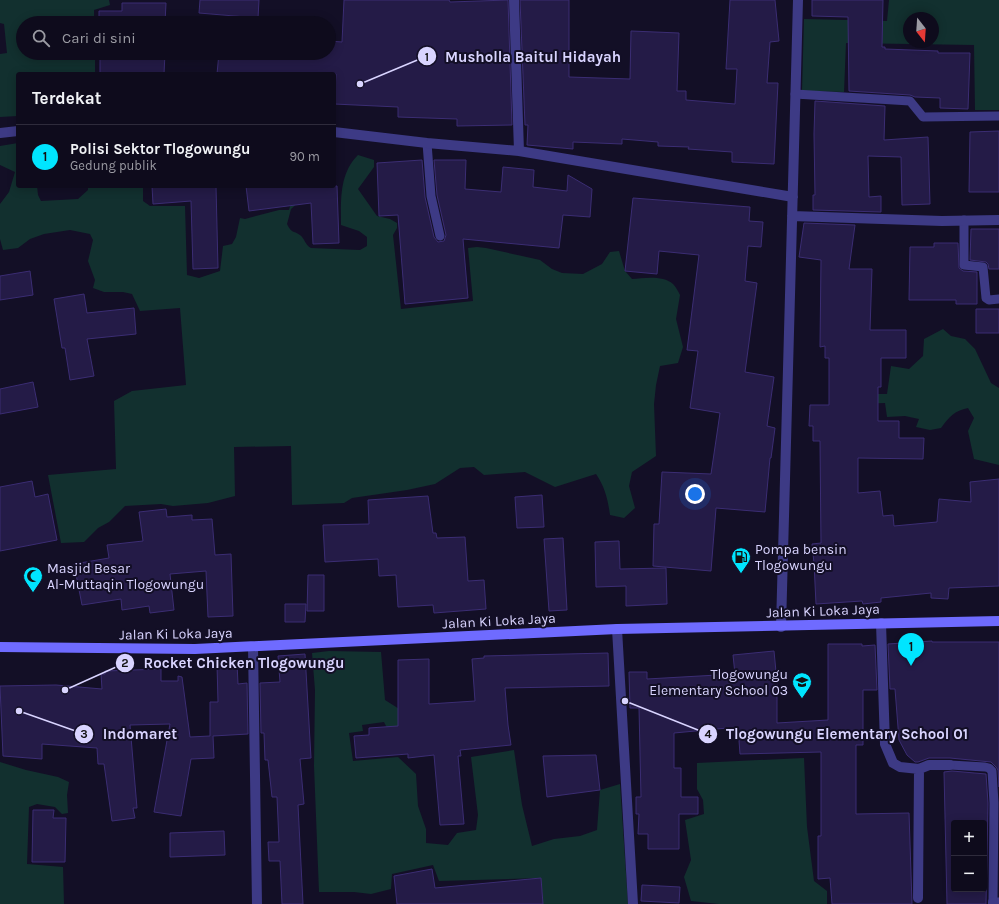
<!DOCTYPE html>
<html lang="id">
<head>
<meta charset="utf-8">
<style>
	body { margin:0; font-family:Karla,sans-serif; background:#171425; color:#f1f3f6 }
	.controls { position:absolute; right:12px; bottom:12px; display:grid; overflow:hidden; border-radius:4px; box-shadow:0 2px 10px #0003 }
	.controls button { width:36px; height:36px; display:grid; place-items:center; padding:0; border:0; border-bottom:1px solid #2e2b3b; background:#0e0b1c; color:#f1f3f6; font:20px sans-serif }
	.compass { position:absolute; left:903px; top:12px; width:36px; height:36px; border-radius:50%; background:#0e0b1c; box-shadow:0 2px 10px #0003; rotate:163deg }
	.you { position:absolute; left:695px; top:494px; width:14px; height:14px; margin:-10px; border:3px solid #fff; border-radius:50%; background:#1a73e8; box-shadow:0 0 0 6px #1a73e833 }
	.badge { display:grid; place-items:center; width:26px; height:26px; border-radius:50%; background:#00e5ff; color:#111; font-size:13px; font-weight:700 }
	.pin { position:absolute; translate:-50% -33px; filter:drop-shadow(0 1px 2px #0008) }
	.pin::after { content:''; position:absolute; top:21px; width:14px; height:12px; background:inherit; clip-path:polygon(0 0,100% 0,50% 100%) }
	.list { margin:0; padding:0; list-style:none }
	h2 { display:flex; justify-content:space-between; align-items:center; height:52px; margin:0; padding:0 16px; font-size:17px }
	h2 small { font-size:13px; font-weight:400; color:#9b9ba3 }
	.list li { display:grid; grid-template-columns:26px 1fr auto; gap:12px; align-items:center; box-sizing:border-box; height:64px; padding:0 16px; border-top:1px solid #2e2b3b }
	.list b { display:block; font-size:15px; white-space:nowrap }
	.list p { margin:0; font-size:13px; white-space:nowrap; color:#9b9ba3 }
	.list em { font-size:13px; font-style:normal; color:#9b9ba3 }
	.icon { flex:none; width:22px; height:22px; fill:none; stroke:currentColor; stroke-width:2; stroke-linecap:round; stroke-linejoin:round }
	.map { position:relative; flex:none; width:999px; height:904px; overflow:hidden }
	.search { position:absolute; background:#0e0b1c; box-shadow:0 2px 10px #0003; left:16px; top:16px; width:320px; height:44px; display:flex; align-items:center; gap:10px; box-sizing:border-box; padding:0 14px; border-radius:22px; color:#9b9ba3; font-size:15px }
	.panel { position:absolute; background:#0e0b1c; box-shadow:0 2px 10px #0003; left:16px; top:72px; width:320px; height:116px; border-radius:4px }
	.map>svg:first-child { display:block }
	.green { fill:#12302f; fill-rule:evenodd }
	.building { fill:#241b47; stroke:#3b2d73; fill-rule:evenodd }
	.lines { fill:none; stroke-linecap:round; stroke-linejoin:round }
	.service { stroke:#3d3a85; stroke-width:9 }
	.minor { stroke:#3d3a85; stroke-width:10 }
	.secondary { stroke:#6f6bff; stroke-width:10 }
	.labels { text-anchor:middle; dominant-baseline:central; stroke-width:4; stroke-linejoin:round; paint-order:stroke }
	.poi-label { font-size:14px; fill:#d9d4ff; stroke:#130f26; text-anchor:start }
	.street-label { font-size:14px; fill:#d9d4ff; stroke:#130f26 }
	.leader { fill:none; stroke:#d9d4ff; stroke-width:1.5 }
	.callout-dot { fill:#d9d4ff; stroke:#130f26; stroke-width:1.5 }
	.mark-label { font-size:12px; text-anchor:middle; font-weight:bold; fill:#111 }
	.callout-label { font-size:15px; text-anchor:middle; font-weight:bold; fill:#d9d4ff; stroke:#130f26; stroke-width:4; stroke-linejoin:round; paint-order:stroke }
</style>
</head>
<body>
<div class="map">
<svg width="999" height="904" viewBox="0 0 999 904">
	<rect width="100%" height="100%" fill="#130f26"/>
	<path class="green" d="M0 0H109L110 5 94 10V23H23V53H95V74H18V116L0 117V54L7 53 4 24 0 23Z
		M889 0H999V110H975L974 45 846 43 844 92 802 91 804 19 887 21ZM909 18H933V42H909Z
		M18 143V186H37L38 195 41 201 78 199 88 190V186H143V201L150 206H185L187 275 199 278 220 271 223 246 232 244 236 237 240 218 245 219 279 210H289L291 203 301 200 291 209 287 224C292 234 293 230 300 235 305 239 305 245 311 248L360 250 367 246V237L359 231 341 225C341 200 339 174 358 155L374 160V167L358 189 377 216 390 219 397 223V228L393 235 401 309 473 301 468 248 477 247 486 248 540 260 552 269 562 273 583 274 602 264 610 252 619 251 625 271 632 279C644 278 663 275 673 284 676 287 678 291 680 295L676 319 683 347 678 363 660 366 656 385 654 404 656 456 632 472 629 486 635 508 624 518 610 515C608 500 605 487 596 474L555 487 525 472 484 475 474 467 460 468 435 484 407 490 352 498 344 503 292 505 291 446 234 447 235 496 208 503 173 506 161 504 125 506 109 522 98 528 84 542 61 543 48 475 116 469 114 401 132 391 186 385 180 308 140 311 132 294 123 292H104L93 288 95 280 88 261 93 240 90 234 70 230 44 234 30 239 18 248 3 250 0 239V204L9 192 15 172 0 165V146Z
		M943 329 951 336 965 339 975 349 991 383 999 388V465L974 459 968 431 974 418 968 408C954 411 950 416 941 428L930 430 916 427 919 419 905 416 887 417 885 403 856 404 854 394H887L891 366 909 369 923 356 924 339Z
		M329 651 381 652 385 700 404 712 414 723 388 730 384 722 362 725 363 731 349 733 353 761 398 757 416 774 418 806 426 829V843L448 845 457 833 476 830 478 815 471 757 514 750 522 805 532 846 554 839 580 836 597 830 600 790 620 784 628 904H543L541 878 439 881 433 865 392 874 391 889 371 894 354 892H319L314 766 315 690 312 653Z
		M804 758 807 827 814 881 827 891V904H719L691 901 684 877 691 860 685 820 704 814 703 800 697 789V763Z
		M0 762 26 770 58 777 69 782 67 795 68 813 62 814 55 807 37 804 29 807 27 864 63 867 64 904H0Z"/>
	<path class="building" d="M200 0H259L258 18 199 13Z
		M344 0H449L450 2 508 0 512 125 457 126V119L398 117V107L334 104 336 74H217L219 53H329V41L342 42Z
		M520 0H569V77L630 79 631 31 679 33 677 91H686V100L735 104 737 69H726L730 0H775L779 41 770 42 767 83H778L774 164 732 162V152L688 149 689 147 658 146V142L622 139V144L573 142V149L527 145 528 125H525Z
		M812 0H883L882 47H885V49L938 51V53H970L968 109 940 108V98L915 97 910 95 849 91 848 17 812 16Z
		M122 3H166L165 23H99V11H122Z
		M100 53H165L164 74H100Z
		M815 101 885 106 884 140 928 137 930 204 902 205 901 157 868 156 869 197 881 196V212L813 210V195H815L814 134Z
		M999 131V192H969L970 132Z
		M422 160 425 197 434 237 438 242 444 241 446 235 437 195 434 160H466L465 189 501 192 503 167 534 170 533 187 567 191 568 175 592 189 590 217 563 215 559 248 463 239 468 298 405 304 398 215 379 216 377 163Z
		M152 186H216L218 268 193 269 191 201 153 204Z
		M246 186H337L339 243 313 244 311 203 249 211Z
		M633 198 750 207 749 221 763 222 761 247 748 246 745 281 757 283 745 372 774 377 767 426 775 428 771 458H770L765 512 716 508 711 571 653 566 654 524H659L662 472 711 474 720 413 690 408 698 351 687 350 699 255 659 251 657 274 625 271Z
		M804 223 855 225 849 269H872L870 330H906V358H881V387H878V421H899V438H924L923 459 858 458V493L880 491 883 516 893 515 894 526 937 522 939 499 971 502 970 482 999 479V586L949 588 948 599 931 598V593L881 598V602L863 604 862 601 816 604 814 563 812 544 821 543 820 441H813V426H809L810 405H829V358H825V346L820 347 821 260 799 257Z
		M971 229H999V269H989L988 264 986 262 970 260Z
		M934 243H958L959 268 963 271 977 272V304H956V300H909L910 247H934Z
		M30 271 33 295 0 300V276Z
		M84 294 87 313 134 308 136 334 87 339 94 376 70 380 65 348H62L54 299Z
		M976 309H999V333H976Z
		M33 382 38 407 0 414V389Z
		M32 481 35 497 48 494 57 540 0 551V487Z
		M542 495 544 527 517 528 515 497Z
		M428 496 433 533H436L437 538 465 537 468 581 484 580 486 609 434 613 433 605 398 607 396 575 379 576 378 559 325 562 323 525 369 524 368 500Z
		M166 509 167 517 192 515V520L212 519 215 555 231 554 233 616 208 617 206 571 170 574 174 610 150 613 149 606 122 610 121 599 82 605 74 564 109 558 107 545 143 541 139 512Z
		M563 538 567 610 549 611 544 539Z
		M619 541 620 569 666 568 667 604 626 606V586L596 587 595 542Z
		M308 575H324V611H307Z
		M285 604H306L305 622H285Z
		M932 641V642H999V787L998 770 996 767 991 762 950 758H929L918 762H915L907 755 899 740 895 689H890L888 644Z
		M828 644H862V646L875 645 877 690H863V745H856V814L909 813 912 904H832L830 878 818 879V836H821V752L740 754 738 727 674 733V768H681V797H698V814H679V849H648V834H638L639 814H636V797H641L639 708H630L629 672H647V679L735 674 733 655 774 651 777 682V723L828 720Z
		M608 653 609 686 505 688 508 725 511 745 460 750 461 756H458L464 824 440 825 434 755 408 758V754L356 758 354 736 369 735V728L398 726V660L429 659V704L475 701 472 659 484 658V656Z
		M305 654 311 758 300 759 304 804 298 805 303 904H282L280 861H269L268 842H279L277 797H272L268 760H265L264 733H261L260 683 280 682 278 656Z
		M237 663 238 684 247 683 248 734 213 736 214 758 191 759 181 816 154 812 170 724 130 725 137 808H133L135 818 112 821 104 764H98L97 748 42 744V759L3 756 0 686 56 685 102 689 101 674H105V671L161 669V681H178V676L182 677 190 737 210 736V702H218L217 664Z
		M596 755 600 790 547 797 543 756Z
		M952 771 986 774 988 803 986 904H947L944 772ZM954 823H984V889H954Z
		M33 810H54L53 818H66L65 862H32Z
		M224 831 225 855 170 857V833Z
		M432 869 435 888 541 878 543 904H397L394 876Z
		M642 885 680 887 679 903 641 901Z"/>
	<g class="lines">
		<path class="service" d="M795 94 910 101 923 117 999 116
			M427 143 431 196 440 236
			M964 220V265L983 267 986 298 989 300 999 299
			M950 765 985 767 989 768 992 771 994 803 993 902H999"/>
		<path class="minor" d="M514 0 519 151
			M334 132 427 143 519 151 793 197
			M0 133 18 131
			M792 216 942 221 999 220
			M881 623 885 744 893 763 900 767 919 769 929 765H950
			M781 627 798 0
			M617 629 633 904
			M253 647 257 904
			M918 898 919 769
			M993 904V902"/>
		<path class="secondary" d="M0 647 195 649 617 629 999 621"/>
	</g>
	<defs>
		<symbol id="fuel-pin" viewBox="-11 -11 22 30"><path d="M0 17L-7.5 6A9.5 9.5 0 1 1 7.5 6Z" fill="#00e5ff" stroke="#130f26"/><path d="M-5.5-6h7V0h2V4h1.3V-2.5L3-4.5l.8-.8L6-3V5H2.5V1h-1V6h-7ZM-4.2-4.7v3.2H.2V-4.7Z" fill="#111"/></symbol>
		<symbol id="mosque-pin" viewBox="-11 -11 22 30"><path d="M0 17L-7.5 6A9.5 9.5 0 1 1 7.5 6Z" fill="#00e5ff" stroke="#130f26"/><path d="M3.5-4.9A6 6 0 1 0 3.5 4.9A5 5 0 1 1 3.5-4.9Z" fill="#111"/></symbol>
		<symbol id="school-pin" viewBox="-11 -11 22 30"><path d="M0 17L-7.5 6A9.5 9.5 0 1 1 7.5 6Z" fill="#00e5ff" stroke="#130f26"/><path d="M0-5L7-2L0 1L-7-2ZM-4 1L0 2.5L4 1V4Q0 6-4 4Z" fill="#111"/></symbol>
	</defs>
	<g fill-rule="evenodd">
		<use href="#fuel-pin" x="730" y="546" width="22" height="30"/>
		<use href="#mosque-pin" x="22" y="565" width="22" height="30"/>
		<use href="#school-pin" x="791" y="671" width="22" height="30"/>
	</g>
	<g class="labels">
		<g class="poi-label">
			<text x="755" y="549">Pompa bensin<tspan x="755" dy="16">Tlogowungu</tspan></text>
			<text x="47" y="568">Masjid Besar<tspan x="47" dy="16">Al-Muttaqin Tlogowungu</tspan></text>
			<text x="788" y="674" text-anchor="end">Tlogowungu<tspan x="788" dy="16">Elementary School 03</tspan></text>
		</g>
		<g class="street-label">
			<text transform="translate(823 611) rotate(-2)">Jalan Ki Loka Jaya</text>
			<text transform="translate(499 621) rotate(-3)">Jalan Ki Loka Jaya</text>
			<text transform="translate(176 634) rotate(-1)">Jalan Ki Loka Jaya</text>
		</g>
	</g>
	<path class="leader" d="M360 84L427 56M65 690L125 663M19 711L84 734M625 701L708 734"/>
	<g class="callout-dot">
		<circle cx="360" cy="84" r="4"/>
		<circle cx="65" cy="690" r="4"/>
		<circle cx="19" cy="711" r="4"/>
		<circle cx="625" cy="701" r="4"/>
		<circle cx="427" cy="56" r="10"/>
		<circle cx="125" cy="663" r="10"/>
		<circle cx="84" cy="734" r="10"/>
		<circle cx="708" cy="734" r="10"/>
	</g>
	<g class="mark-label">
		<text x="427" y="61">1</text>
		<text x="125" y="667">2</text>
		<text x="84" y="738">3</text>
		<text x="708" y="738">4</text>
	</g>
	<g class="callout-label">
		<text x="533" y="62">Musholla Baitul Hidayah</text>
		<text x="244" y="668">Rocket Chicken Tlogowungu</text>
		<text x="140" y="739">Indomaret</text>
		<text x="847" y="739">Tlogowungu Elementary School 01</text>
	</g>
</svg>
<div class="controls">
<button>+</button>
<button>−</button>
</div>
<svg class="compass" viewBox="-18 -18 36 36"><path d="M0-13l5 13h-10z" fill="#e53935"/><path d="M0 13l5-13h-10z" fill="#9b9ba3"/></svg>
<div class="you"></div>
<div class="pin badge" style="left:911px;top:666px">1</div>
<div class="search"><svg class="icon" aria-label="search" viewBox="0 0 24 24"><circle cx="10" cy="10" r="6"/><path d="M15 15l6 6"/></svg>Cari di sini</div>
<section class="panel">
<h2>Terdekat<small></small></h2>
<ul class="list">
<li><span class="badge">1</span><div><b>Polisi Sektor Tlogowungu</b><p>Gedung publik</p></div><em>90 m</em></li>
</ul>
</section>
</div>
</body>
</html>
